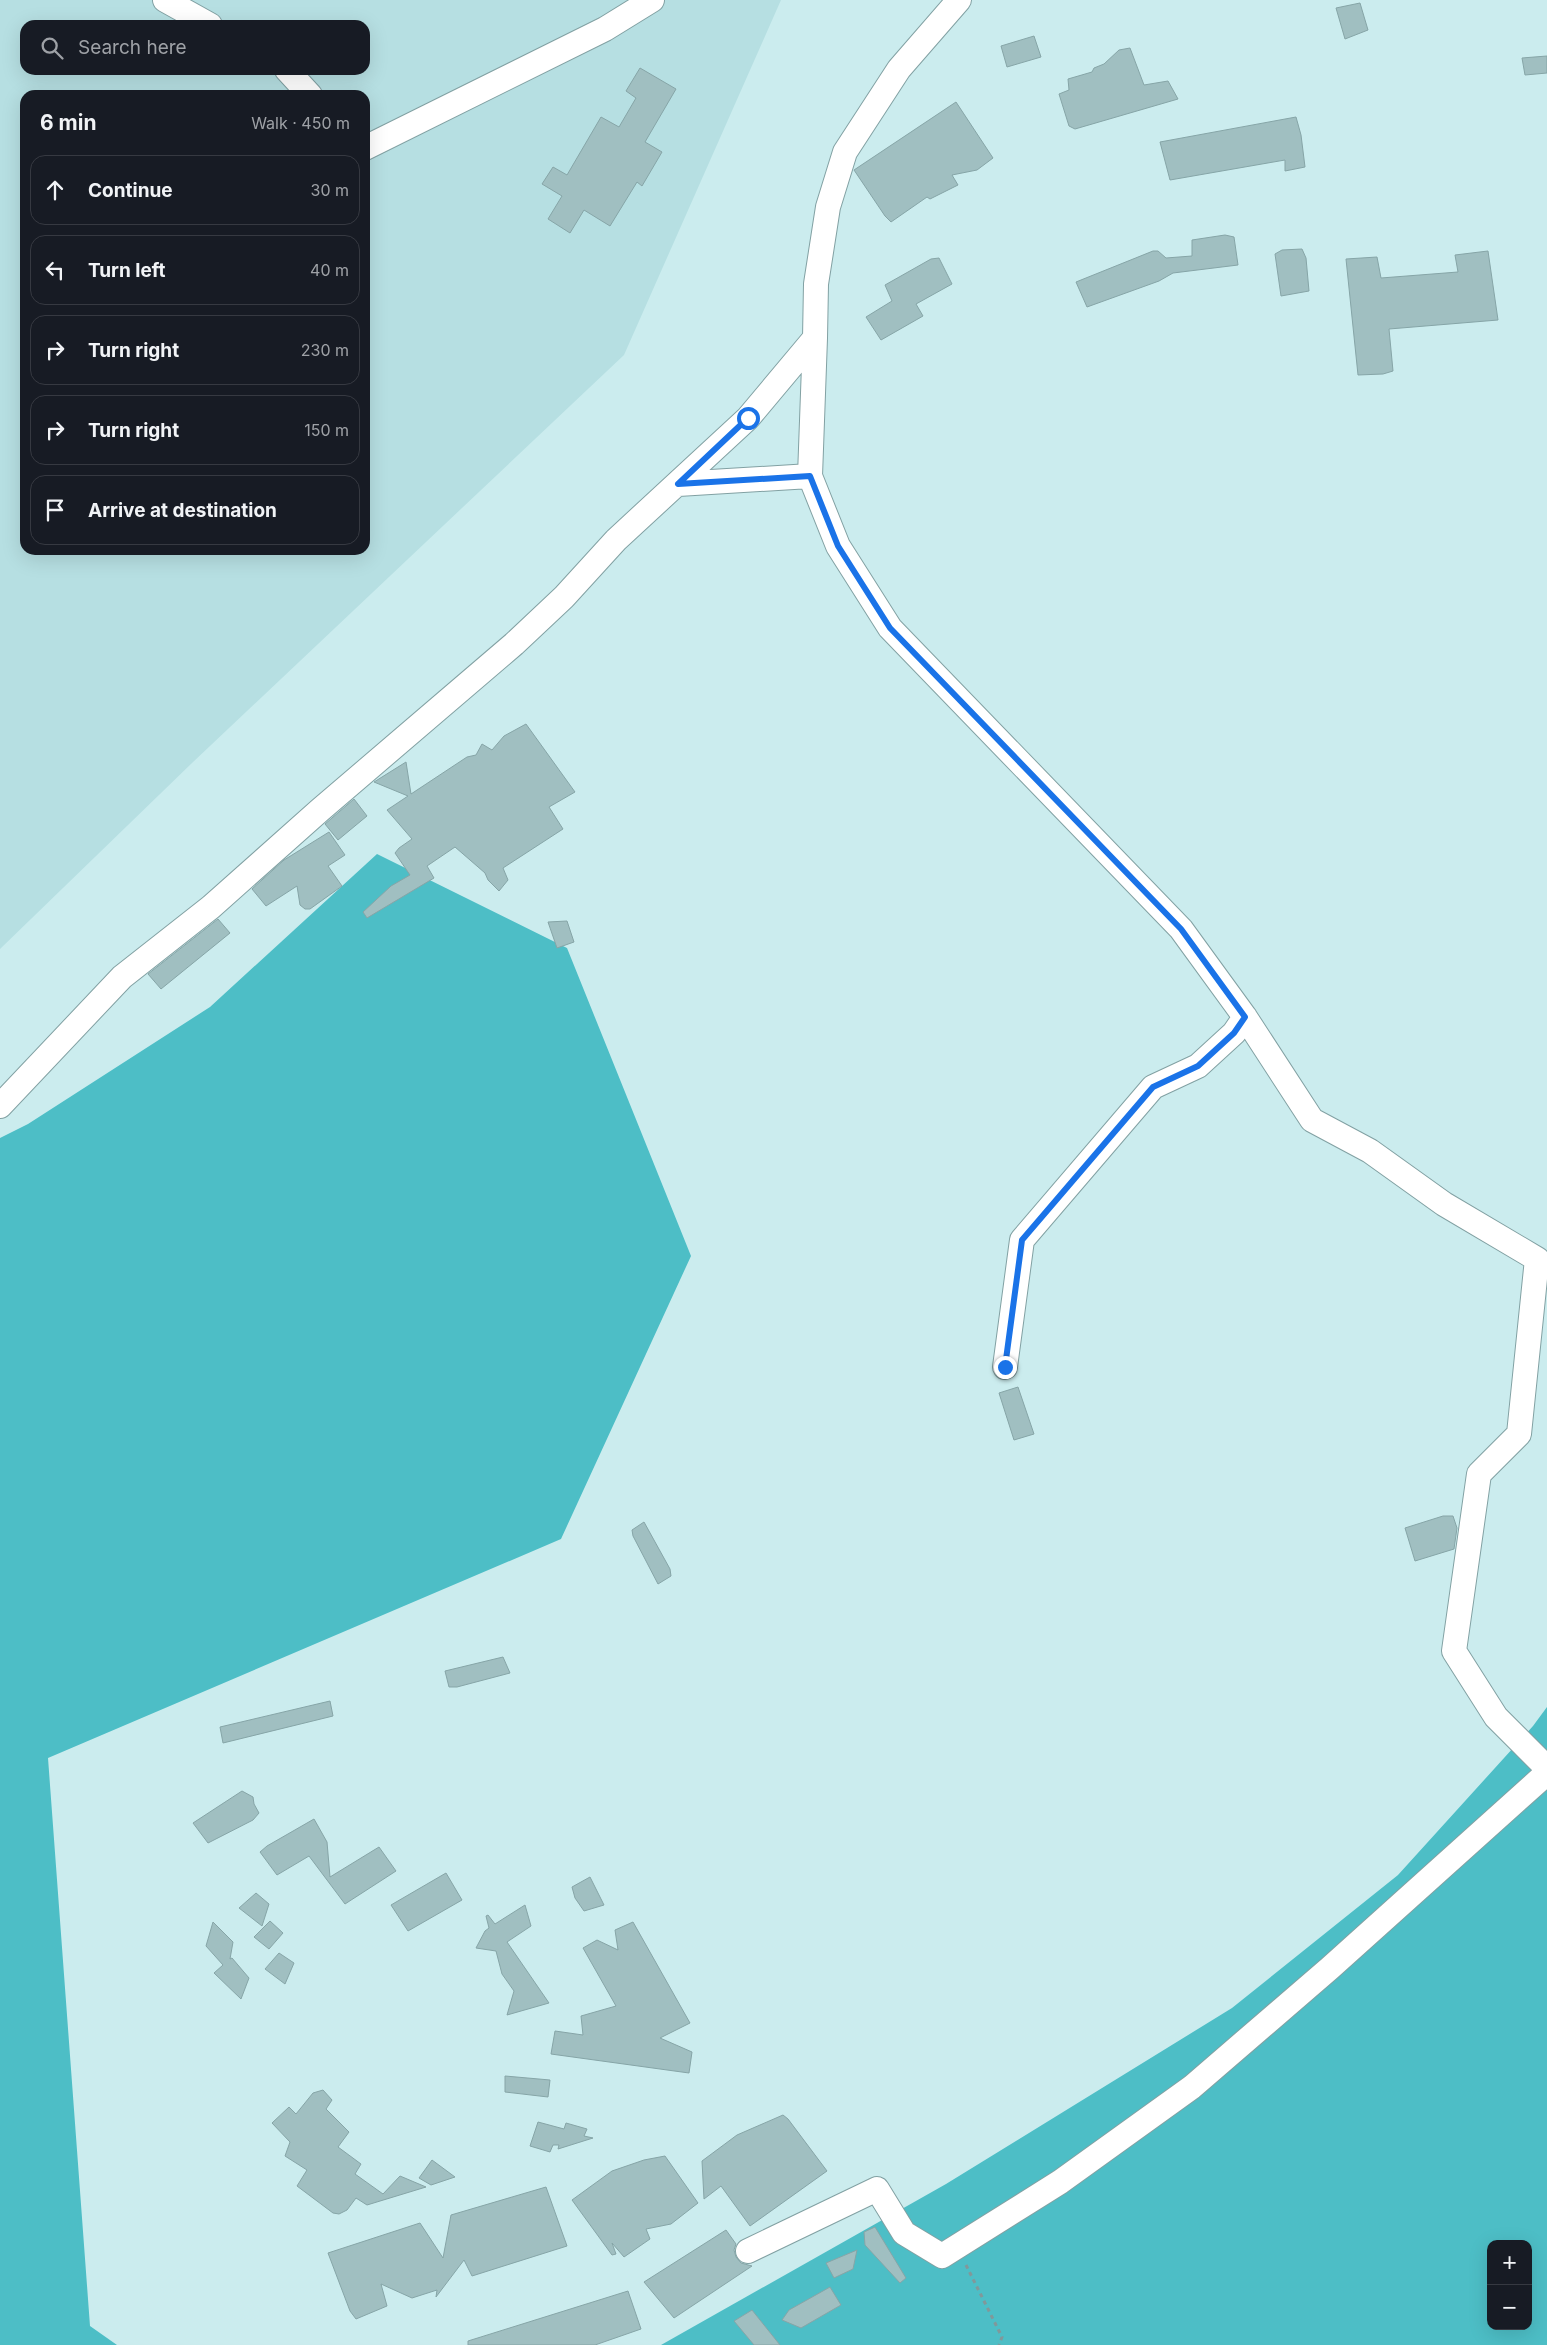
<!DOCTYPE html>
<html lang="en">
<head>
<meta charset="utf-8">
<style>
	body { margin:0; font-family:Inter,sans-serif; background:#242831; color:#f1f3f6 }
	.controls { position:absolute; right:15px; bottom:15px; display:grid; overflow:hidden; border-radius:10px; box-shadow:0 5px 20px #0002 }
	.controls button { width:45px; height:45px; display:grid; place-items:center; padding:0; border:0; border-bottom:1px solid #363941; background:#171b24; color:#f1f3f6; font:25px sans-serif }
	.stop { position:absolute; width:15px; height:15px; margin:-11px; border:4px solid #1a73e8; border-radius:50%; background:#fff }
	.stop.end { background:#1a73e8; border-color:#fff; box-shadow:0 1px 5px #0008 }
	.list { margin:0; padding:0; list-style:none }
	h2 { display:flex; justify-content:space-between; align-items:center; height:65px; margin:0; padding:0 20px; font-size:21px }
	h2 small { font-size:16px; font-weight:400; color:#9ea1a6 }
	.list li { display:grid; grid-template-columns:32px 1fr auto; gap:15px; align-items:center; box-sizing:border-box; height:70px; margin:0 10px 10px; padding:0 10px; border:1px solid #363941; border-radius:15px }
	.list b { display:block; font-size:19px; white-space:nowrap }
	.list em { font-size:16px; font-style:normal; color:#9ea1a6 }
	.icon { flex:none; width:28px; height:28px; fill:none; stroke:currentColor; stroke-width:2; stroke-linecap:round; stroke-linejoin:round }
	.map { position:relative; flex:none; width:1547px; height:2345px; overflow:hidden }
	.search { position:absolute; background:#171b24; box-shadow:0 5px 20px #0002; left:20px; top:20px; width:350px; height:55px; display:flex; align-items:center; gap:12px; box-sizing:border-box; padding:0 18px; border-radius:15px; color:#9ea1a6; font-size:19px }
	.panel { position:absolute; background:#171b24; box-shadow:0 5px 20px #0002; left:20px; top:90px; width:350px; height:465px; border-radius:15px }
	.map>svg:first-child { display:block }
	.built { fill:#b6dfe2; fill-rule:evenodd }
	.forest { fill:#4dbec6; fill-rule:evenodd }
	.building { fill:#a0bfc1; stroke:#86a5a7 }
	.lines { fill:none; stroke-linecap:round; stroke-linejoin:round }
	.minor-casing { stroke:#82a1a3; stroke-width:26 }
	.path { stroke:#81989a; stroke-width:3; stroke-dasharray:4 4; stroke-linecap:butt }
	.minor { stroke:#fff; stroke-width:24 }
	.route { stroke:#1a73e8; stroke-width:6 }
</style>
</head>
<body>
<div class="map">
<svg width="1547" height="2345" viewBox="0 0 1547 2345">
	<rect width="100%" height="100%" fill="#cbecee"/>
	<path class="built" d="M0 0H781L624 355 192 763 0 949ZM25 25H365V70H25ZM25 95H365V550H25Z"/>
	<path class="forest" d="M377 854 567 948 691 1256 561 1539 48 1758 90 2326 117 2345H0V1138L28 1124 210 1007Z
		M1547 1707V2345H661L946 2184 1232 2008 1398 1875 1533 1726ZM1491 2244H1528V2326H1491Z"/>
	<path class="building" d="M1360 3 1368 30 1345 39 1336 8Z
		M1034 36 1041 57 1007 67 1001 46Z
		M1130 48 1144 85 1168 81 1178 99 1075 129 1069 126 1059 94 1069 90 1068 79 1092 72 1094 68 1104 64 1119 50Z
		M1547 56V73L1525 75 1522 58Z
		M640 68 676 89 645 142 662 152 642 186 637 182 610 226 584 210 570 233 548 219 562 196 542 184 553 167 567 175 601 117 619 127 636 98 626 91Z
		M956 102 993 158 977 170 952 175 958 185 930 199 927 197 891 222 885 216 854 170Z
		M1296 117 1301 135 1305 167 1285 171V160L1170 180 1160 142Z
		M1225 235 1234 237 1238 265 1173 273 1159 281 1087 307 1076 282 1153 251H1158L1166 258 1192 256V240Z
		M1302 249 1306 258 1309 291 1281 296 1275 254 1282 250Z
		M1488 251 1498 320 1389 329 1393 371 1383 374 1358 375 1346 259 1377 257 1381 278 1458 272 1455 255Z
		M939 258 952 284 916 304 923 316 881 340 866 317 892 301 885 285 931 259Z
		M526 724 575 792 549 807 563 829 503 868 508 880 499 891 488 880 485 873 455 847 427 866 434 878 367 918 363 912 391 886 410 875 395 853 399 848 412 839 387 810 408 796 374 782 406 762 411 794 467 757 476 755 482 744 492 750 504 736Z
		M354 799 367 816 338 840 325 824Z
		M329 832 345 855 328 866 342 886 310 909H305L300 905 297 886 266 906 252 889 284 860Z
		M218 919 230 933 161 989 148 974Z
		M567 921 574 942 557 948 548 922Z
		M1018 1387 1034 1434 1014 1440 999 1393Z
		M1443 1516H1453L1457 1528 1454 1549 1415 1561 1405 1528Z
		M644 1522 670 1569 671 1576 658 1584 633 1536 632 1530Z
		M503 1657 510 1673 457 1687H449L445 1671Z
		M330 1701 333 1716 223 1743 220 1727Z
		M242 1791 253 1797 254 1804 259 1813 253 1820 208 1843 193 1823Z
		M314 1819 327 1842 330 1877 379 1847 396 1871 345 1904 309 1856 277 1875 260 1852 267 1846Z
		M446 1873 462 1900 408 1931 391 1905Z
		M590 1877 604 1905 584 1911 575 1898 572 1887Z
		M256 1893 269 1904 262 1926 239 1908Z
		M525 1905 531 1926 507 1942 549 2003 507 2015 514 1991 502 1974 496 1951 476 1948 485 1931 489 1928 486 1916 488 1915 495 1924Z
		M270 1921 283 1933 269 1949 254 1937Z
		M213 1922 233 1942 230 1959 232 1958 249 1978 241 1999 214 1973 223 1965 206 1946Z
		M633 1922 690 2023 660 2038 692 2052 689 2073 551 2054 555 2031 583 2035 581 2016 616 2006 583 1948 597 1940 618 1950 615 1930Z
		M279 1953 294 1963 285 1984 265 1969Z
		M505 2076 550 2080 548 2097 505 2092Z
		M323 2090 332 2100 326 2109 349 2132 338 2147 361 2164 355 2174 383 2194 400 2176 426 2187 367 2205 356 2198 347 2210 339 2214 333 2213 297 2186 307 2170 285 2156 290 2142 272 2123 289 2107 296 2114 313 2093Z
		M783 2115 788 2119 827 2171 750 2226 721 2186 704 2199 702 2161 737 2135Z
		M538 2122 564 2129 566 2123 587 2129 584 2136 593 2138 558 2149 559 2145H553L550 2152 530 2146Z
		M665 2156 698 2203 671 2224 646 2229 650 2239 624 2257 612 2243 616 2254 612 2255 572 2200 612 2171 644 2160Z
		M432 2160 455 2177 431 2185 419 2178Z
		M546 2187 567 2246 472 2276 464 2260 436 2297 437 2290 412 2298 381 2284 387 2306 356 2319 350 2311 328 2253 420 2223 443 2258 451 2215Z
		M875 2227 906 2278 900 2283 865 2245 864 2232Z
		M726 2230 736 2244 734 2250 736 2257 741 2263 752 2266 674 2318 644 2282Z
		M857 2250 853 2269 834 2278 826 2263Z
		M830 2287 841 2305 801 2328 782 2320 789 2310Z
		M628 2291 641 2329 595 2345H468V2341Z
		M752 2310 780 2345H754L734 2321Z"/>
	<g class="lines">
		<defs>
			<path id="minor" d="M165 0 210 25
				M287 70 310 95
				M365 148 605 29 652 0
				M815 338 810 476 838 546 890 628 1181 929 1245 1017 1312 1120 1370 1151 1444 1204 1537 1259 1519 1434 1479 1474 1454 1651 1496 1717 1547 1768
				M678 484 810 476
				M0 1106 122 977 211 907 320 810 514 644 564 597 616 540 748 418 815 338 816 284 828 207 845 152 899 69 959 0
				M1005 1367 1022 1240 1153 1087 1198 1066 1234 1033 1245 1017
				M748 2251 877 2189 904 2233 942 2256 1060 2182 1192 2087 1330 1968 1547 1773"/>
		</defs>
		<use href="#minor" class="minor-casing"/>
		<path class="path" d="M966 2265 1002 2337 999 2345"/>
		<use href="#minor" class="minor"/>
	</g>
	<g class="lines">
		<path class="route" d="M748 418 678 484 810 476 838 546 890 628 1181 929 1245 1017 1234 1033 1198 1066 1153 1087 1022 1240 1005 1367"/>
	</g>
</svg>
<div class="controls">
<button>+</button>
<button>−</button>
</div>
<div class="stop" style="left:748px;top:418px"></div>
<div class="stop end" style="left:1005px;top:1367px"></div>
<div class="search"><svg class="icon" aria-label="search" viewBox="0 0 24 24"><circle cx="10" cy="10" r="6"/><path d="M15 15l6 6"/></svg>Search here</div>
<section class="panel">
<h2>6 min<small>Walk · 450 m</small></h2>
<ul class="list">
<li><svg class="icon" aria-label="ahead" viewBox="0 0 24 24"><path d="M12 20V5M6 11l6-6 6 6"/></svg><div><b>Continue</b></div><em>30 m</em></li>
<li><svg class="icon" aria-label="left" viewBox="0 0 24 24"><path d="M17 20v-9H6M10 6l-5 5 5 5"/></svg><div><b>Turn left</b></div><em>40 m</em></li>
<li><svg class="icon" aria-label="right" viewBox="0 0 24 24"><path d="M7 20v-9h11M14 6l5 5-5 5"/></svg><div><b>Turn right</b></div><em>230 m</em></li>
<li><svg class="icon" aria-label="right" viewBox="0 0 24 24"><path d="M7 20v-9h11M14 6l5 5-5 5"/></svg><div><b>Turn right</b></div><em>150 m</em></li>
<li><svg class="icon" aria-label="arrive" viewBox="0 0 24 24"><path d="M6 21V4h12l-3 4 3 4H6"/></svg><div><b>Arrive at destination</b></div></li>
</ul>
</section>
</div>
</body>
</html>
